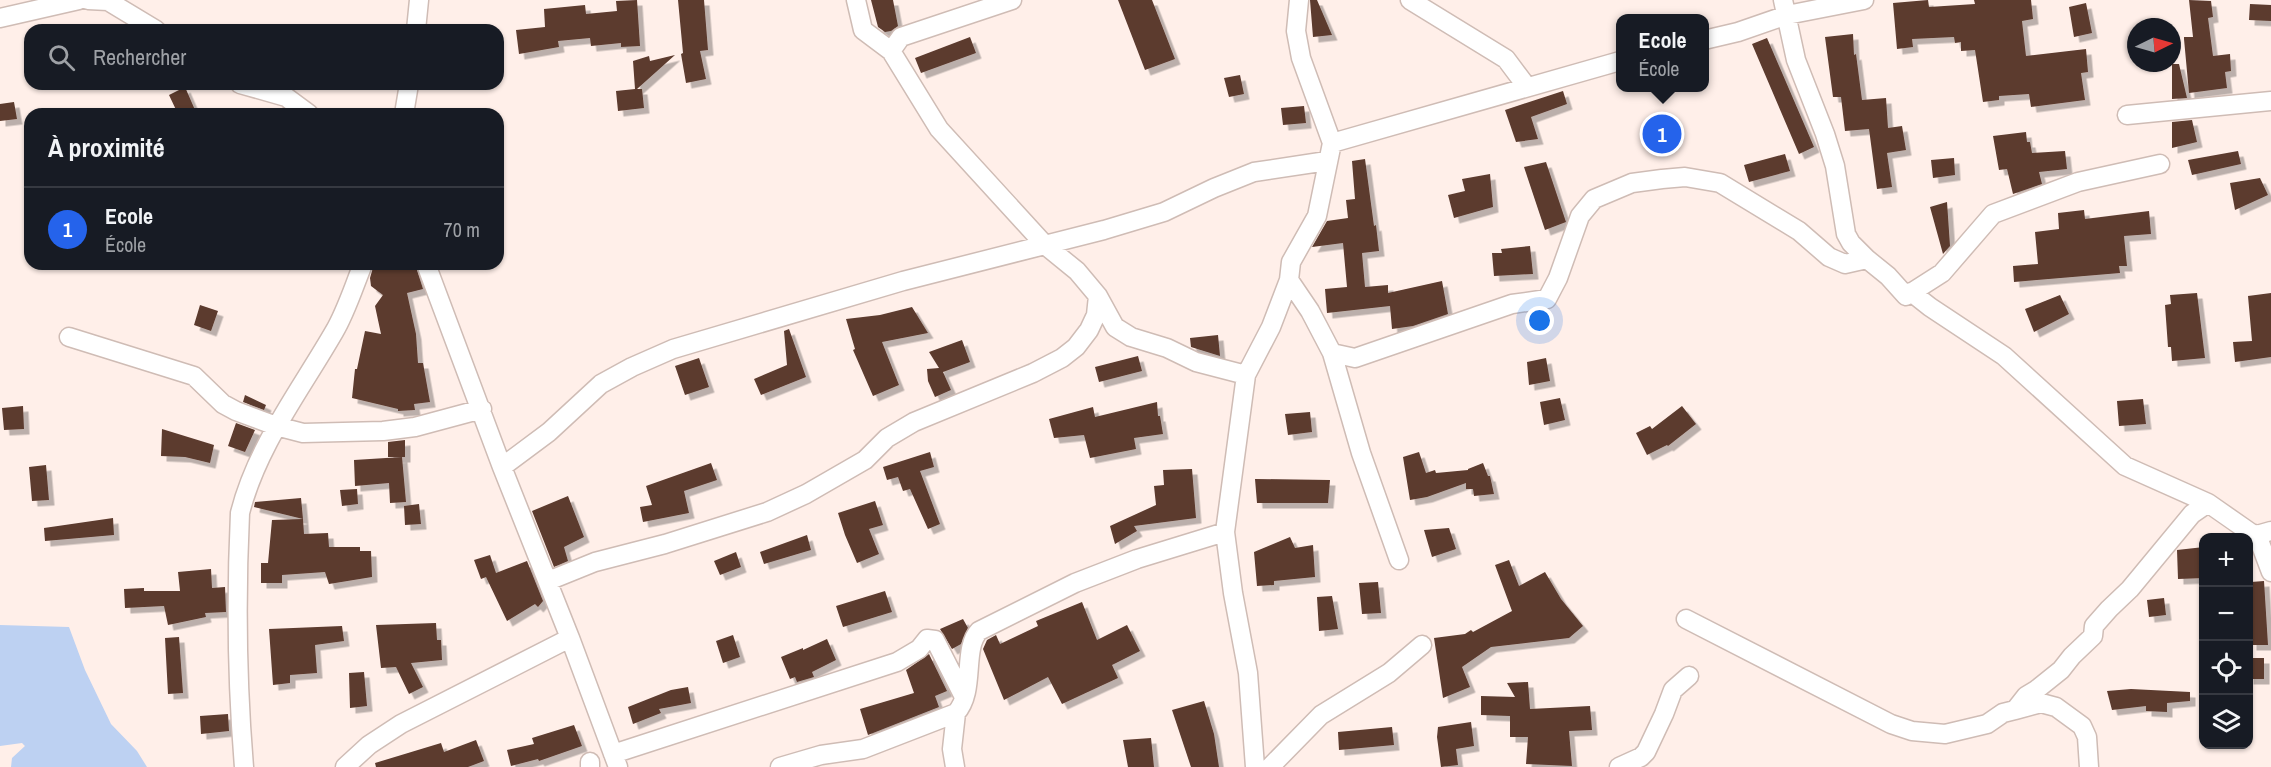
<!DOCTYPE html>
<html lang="fr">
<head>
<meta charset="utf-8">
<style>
	body { margin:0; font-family:"Archivo Narrow",sans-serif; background:#20242c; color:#f1f3f6 }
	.controls { position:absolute; right:18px; bottom:18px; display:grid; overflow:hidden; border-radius:12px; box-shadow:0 2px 4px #0004 }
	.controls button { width:54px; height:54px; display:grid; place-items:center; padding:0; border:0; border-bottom:2px solid #363941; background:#171b24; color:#f1f3f6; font:30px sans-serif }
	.compass { position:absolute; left:2127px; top:18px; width:54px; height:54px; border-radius:50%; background:#171b24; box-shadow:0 2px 4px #0004; rotate:85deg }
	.you { position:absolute; left:1540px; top:321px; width:21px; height:21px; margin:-15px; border:4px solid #fff; border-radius:50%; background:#1a73e8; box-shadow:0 0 0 9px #1a73e833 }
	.badge { display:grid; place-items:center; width:39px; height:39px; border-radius:50%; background:#2563eb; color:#fff; font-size:20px; font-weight:700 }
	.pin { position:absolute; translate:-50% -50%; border:3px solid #fff; box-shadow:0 2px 6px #0006 }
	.popup { position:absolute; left:1616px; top:14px; width:93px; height:78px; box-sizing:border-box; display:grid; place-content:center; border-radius:12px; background:#171b24; filter:drop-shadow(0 2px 4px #0005); font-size:20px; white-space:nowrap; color:#9ea1a6 }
	.popup b { font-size:22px; color:#f1f3f6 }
	.popup::after { content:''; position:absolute; left:50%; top:100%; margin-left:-12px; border:12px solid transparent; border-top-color:#171b24 }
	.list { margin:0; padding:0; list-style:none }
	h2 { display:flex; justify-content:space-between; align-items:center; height:78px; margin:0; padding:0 24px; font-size:26px }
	h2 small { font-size:20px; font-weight:400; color:#9ea1a6 }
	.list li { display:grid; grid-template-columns:39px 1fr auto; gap:18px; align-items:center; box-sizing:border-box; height:84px; padding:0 24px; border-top:2px solid #363941 }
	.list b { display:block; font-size:22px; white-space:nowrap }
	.list p { margin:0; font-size:20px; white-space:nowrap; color:#9ea1a6 }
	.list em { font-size:20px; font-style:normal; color:#9ea1a6 }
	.icon { flex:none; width:33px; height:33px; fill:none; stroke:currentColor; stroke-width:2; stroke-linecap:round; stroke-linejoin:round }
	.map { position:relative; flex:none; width:2271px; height:767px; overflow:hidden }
	.search { position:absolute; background:#171b24; box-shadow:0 2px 4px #0004; left:24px; top:24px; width:480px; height:66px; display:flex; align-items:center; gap:15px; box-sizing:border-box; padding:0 21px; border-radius:18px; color:#9ea1a6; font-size:22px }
	.panel { position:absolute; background:#171b24; box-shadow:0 2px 4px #0004; left:24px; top:108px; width:480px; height:162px; border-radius:18px }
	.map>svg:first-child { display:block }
	.water { fill:#bdd1f2 }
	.building { fill:#5b3a2e; filter:url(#shadow) }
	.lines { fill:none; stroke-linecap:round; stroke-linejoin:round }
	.minor-casing { stroke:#cfbcb5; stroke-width:21 }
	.minor { stroke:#fff; stroke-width:18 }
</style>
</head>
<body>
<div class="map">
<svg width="2271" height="767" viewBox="0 0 2271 767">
	<defs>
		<filter id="shadow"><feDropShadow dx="5.5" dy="5.5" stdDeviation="0" flood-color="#0004"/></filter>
	</defs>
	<rect width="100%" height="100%" fill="#ffefe9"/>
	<path class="water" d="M0 625 69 627 85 670 111 724 137 751 147 767H11L12 758 25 746 22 743 0 746Z"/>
	<path class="building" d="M637 0 640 46 621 47V43L591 46 590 38 558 41 559 47 519 54 516 30 545 27 544 9 585 5 586 14 617 11 616 1Z
		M678 0H704L708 50 700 51 706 79 686 83 681 54 683 53Z
		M871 0H893L898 26 891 31 885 32 878 27Z
		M1118 0H1152L1175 59 1145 70Z
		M1310 0H1317L1332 35 1313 37Z
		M1928 0 1929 7 1975 4 1974 0H2031L2033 19 2022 21 2026 56 2086 49 2088 72 2081 73 2085 100 2031 107 2029 94 1999 96V100L1983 102 1975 50 1961 51V42L1955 43 1954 37 1912 39 1913 47 1897 49 1893 3Z
		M2189 0 2211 1 2213 17 2208 18 2213 56 2230 54 2231 71 2225 72 2227 88 2189 93 2184 39V37H2193Z
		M2086 3 2092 33 2074 37 2069 7Z
		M2250 4 2271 5V21L2249 20Z
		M1853 34 1854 55 1856 54 1862 100 1886 98 1888 128 1902 126 1906 150 1887 153 1892 187 1877 189 1869 129 1845 131 1841 97H1833L1825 37Z
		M970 37 976 53 921 73 915 58Z
		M1767 38 1814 147 1799 154 1752 44Z
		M675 55 637 89H642L644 108 618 111 616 91 635 89 633 61 649 56 650 61Z
		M2172 64H2179L2187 98 2172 99Z
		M1240 75 1244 94 1229 97 1224 78Z
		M185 87 195 110 186 114H178L169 95Z
		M1563 91 1567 104 1531 117 1538 139 1516 142 1505 110Z
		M14 102 17 119 0 121V104Z
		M1304 106 1306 123 1283 125 1281 108Z
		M2192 120 2197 142 2172 148V122Z
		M2026 132 2027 142H2030L2032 153 2065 151 2067 169 2039 172 2042 184 2013 194 2007 169 1999 170 1993 136Z
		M2238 151 2241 164 2192 175 2188 160Z
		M1785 154 1790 171 1749 182 1744 165Z
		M1954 158 1955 175 1933 178 1931 160Z
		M1365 159 1374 226 1376 225 1379 251 1362 253 1365 287 1388 285V293L1442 281 1448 314 1413 326 1392 329 1390 306 1327 313 1325 289 1347 287 1343 243 1312 247 1327 221 1348 218 1346 200 1355 199 1352 161Z
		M1546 162 1566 222 1545 230 1524 167Z
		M1490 174 1493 207 1454 218 1448 195 1465 191 1462 179Z
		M2260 178 2268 195 2235 210 2230 183Z
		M1947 202 1950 246 1943 254 1930 207Z
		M2084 210 2085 219 2149 211 2151 234 2124 236 2127 266H2119L2120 273 2014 282 2013 266 2038 264 2035 232 2059 229 2058 213Z
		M1530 246 1533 274 1494 276 1492 253H1502L1501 249Z
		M374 264H415L423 289 407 293 416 334 418 363H423L430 402 414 404 415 410 398 411V409L352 398 355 369H357L365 331 381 334 375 306 383 295 371 286 370 278Z
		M2197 293 2205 358 2172 361 2171 347H2168L2165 305 2171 304 2170 295Z
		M2271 293V357L2235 362 2233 342 2252 341 2248 296Z
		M2060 295 2069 314 2034 332 2025 309Z
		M200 305 218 311 211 331 194 325Z
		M912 307 928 333 882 342 899 385 873 396 853 350 855 349 846 319 880 315Z
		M789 329 806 377 761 395 754 379 787 365 784 331Z
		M1218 335 1220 356 1191 347 1190 338Z
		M962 340 970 362 943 372 951 390 935 397 928 381 927 369 939 368 929 352Z
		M1138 356 1142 371 1099 382 1095 367Z
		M699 358 709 387 685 395 675 366Z
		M1546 358 1550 381 1529 385 1527 362Z
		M245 395 266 405 264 410 243 402Z
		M1560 398 1565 420 1544 425 1540 402Z
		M2143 399 2146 424 2119 426 2117 401Z
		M1157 402 1158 416H1160L1163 434 1134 438 1136 449 1090 458 1084 435 1054 438 1049 419 1093 407 1095 417Z
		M23 406 24 429 4 430 2 408Z
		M1682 406 1696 424 1668 446 1667 445 1647 455 1636 433 1650 426 1652 429Z
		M1310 412 1312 432 1288 435 1285 414Z
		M236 423 255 430 245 452 228 446Z
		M162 429 214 445 210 463 185 457 161 456Z
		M405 440V457H388V442Z
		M930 452 934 467 920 471 940 524 928 529 910 489 903 491 898 477 887 480 883 467Z
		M1419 452 1426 473 1435 470 1436 473 1468 470V469L1483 463 1488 476H1490L1494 494 1474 496 1473 489H1466V483L1427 497 1410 500 1403 457Z
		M402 457 406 502 390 503 389 483 355 486 354 460Z
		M711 463 717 480 684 491 689 513 643 522 640 507 652 505 646 486Z
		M46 465 49 500 32 501 29 467Z
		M1192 469 1196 518 1134 526 1137 531 1115 544 1110 526 1156 505 1154 486 1164 485 1163 470Z
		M1255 479 1330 480 1328 503H1257Z
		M357 489 358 504 342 506 340 490Z
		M568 496 584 537 564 547 568 561 554 567 532 511Z
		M301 498 303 519 254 507 255 502Z
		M875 501 883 525 869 529 879 554 857 563 845 535 838 513Z
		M419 504 421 524 405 525 404 506Z
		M113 518 114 535 45 541 44 528Z
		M303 519 304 534 328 533 329 547H360V551H371L372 577 329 584 325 572 282 575V583H261V563H268L272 520Z
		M1449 528 1456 549 1432 557 1424 530Z
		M807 535 811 550 764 564 760 552Z
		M1290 537 1295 548 1313 545 1315 577 1274 581V585L1257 586 1254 552Z
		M2204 547V578L2178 579 2177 550Z
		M736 552 741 567 720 575 714 561Z
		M490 555 496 573 527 561 543 601 538 607 535 604 507 621 486 577 481 579 474 560Z
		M1509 560 1519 586 1545 572 1561 599 1583 626 1569 638 1491 647 1462 667 1470 687 1443 698 1434 638 1465 634 1471 630 1473 632 1512 611 1495 565Z
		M211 569 212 588 225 587 226 612 205 613 206 617 168 625 164 606 125 608 124 589 144 588V591H180L178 572Z
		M2264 581 2268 645H2251V582Z
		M1378 582 1381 613 1362 614 1359 583Z
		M885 591 892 612 843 627 836 606Z
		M1332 596 1338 629 1319 631 1317 597Z
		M2164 598 2166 615 2149 617 2147 600Z
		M1082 602 1097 640 1127 625 1140 651 1112 665 1118 678 1062 704 1048 677 1004 700 983 649 987 640 996 635 1000 644 1038 626 1036 621Z
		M963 619 968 628 961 644 952 649 940 629Z
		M436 623 437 640H441L442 660 411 663 423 687 409 694 396 667 381 668 376 625Z
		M342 626 344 641 315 645 317 673 290 675V683L273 685 269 629Z
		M733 635 740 657 723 663 716 641Z
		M179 637 183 693 168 694 165 638Z
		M827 639 836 660 812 672 814 677 797 682 795 677 790 679 781 657 803 648V650Z
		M929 654 947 691 935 696 939 707 868 735 860 709 914 693 906 670Z
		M2248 658H2264V679H2248Z
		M364 672 367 706 350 708 349 673Z
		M1528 682 1530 709 1590 706 1592 730 1569 731 1572 766 1526 764 1528 737H1510V716L1481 715V696L1515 697 1507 683Z
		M688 687 691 703 659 709 661 713 633 724 628 707 671 690Z
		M2131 689 2190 692V701L2167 703V712L2146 711V706L2112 710 2107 691Z
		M1204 701 1214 734 1219 767H1191L1172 710Z
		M228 714 229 731 201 734 200 716Z
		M1471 722 1474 746 1456 749 1458 765 1441 767 1437 737 1438 727Z
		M574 725 582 746 539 761 538 759 511 766 507 750 534 744 532 738Z
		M1392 727 1394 745 1339 750 1338 732Z
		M1151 738 1154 767H1128L1123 740Z
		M476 740 484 761 468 767H376L375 763 441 743 444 752Z"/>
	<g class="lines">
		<defs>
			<path id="minor" d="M88 0 108 1 156 30
				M856 0 863 30 891 51 939 129 1045 245 1077 271 1098 296 1115 327 1131 337 1167 348 1196 362 1246 375
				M1410 0 1506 59 1527 87
				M0 18 79 0
				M416 30 419 0
				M1704 40 1738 32 1787 15 1864 0
				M891 51 901 37 1012 0
				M240 84 286 97 309 114
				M404 114 409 84
				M2127 115 2271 101
				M1332 143 1620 61
				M1867 259 1888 276 1906 296 1942 273 1993 214 2078 182 2160 164
				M426 264 502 467 570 638 618 767
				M1289 280 1310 311 1332 353 1355 358 1512 304 1547 299 1558 278 1580 216 1594 199 1632 183 1662 179 1685 177 1720 183 1799 231 1829 257 1845 264 1867 259 1851 243 1846 234 1835 166 1825 134 1796 60 1783 0
				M1911 292 1930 307 2004 356 2125 466 2208 503 2251 533 2257 535 2271 531
				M69 337 194 376 223 404 236 411 276 426 303 433 383 431 415 427 482 409
				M1332 353 1361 453 1399 560
				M502 467 549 432 601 384 632 367 673 349 903 281 1104 230 1164 212 1214 188 1254 172 1327 161
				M2257 535 2271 572
				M548 581 595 562 665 544 767 512 806 494 865 460 887 438 914 422 1033 373 1062 358 1076 347 1089 330 1096 315 1098 296
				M1686 619 1891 724 1912 731 1945 734 1987 724 2003 713 2015 710 2026 696 2036 690 2061 670 2072 656 2093 636 2094 626 2109 609 2130 589 2192 514 2208 503
				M2015 710 2041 703 2056 707 2082 726 2087 737 2089 767
				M613 754 897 662 919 649 927 639 935 640 964 697
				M244 767C237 683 236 597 240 513 257 446 300 391 334 332 346 312 354 286 363 264
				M345 767 369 745 401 724 570 638
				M590 767V762
				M780 767 821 755 863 749 956 713C976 691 962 649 979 631L1075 583 1137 559 1225 532
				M955 767 952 749 956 713
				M1255 767 1248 673 1233 593 1225 532 1246 375 1271 327 1289 280 1291 262 1317 216 1332 143 1301 58 1296 31 1299 0
				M1270 767 1321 715 1389 673 1422 645
				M1619 767 1641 757 1646 752 1664 714 1673 690 1689 676"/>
		</defs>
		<use href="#minor" class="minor-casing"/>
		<use href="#minor" class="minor"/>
	</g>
</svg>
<div class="controls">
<button>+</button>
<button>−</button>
<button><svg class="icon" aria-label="locate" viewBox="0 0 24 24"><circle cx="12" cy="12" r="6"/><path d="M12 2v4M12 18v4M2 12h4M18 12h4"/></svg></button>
<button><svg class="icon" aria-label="layers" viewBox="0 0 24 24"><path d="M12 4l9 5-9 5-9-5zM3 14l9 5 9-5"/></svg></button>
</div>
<svg class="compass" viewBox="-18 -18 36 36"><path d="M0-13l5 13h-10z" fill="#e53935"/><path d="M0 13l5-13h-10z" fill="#9ea1a6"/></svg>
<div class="you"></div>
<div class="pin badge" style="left:1662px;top:134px">1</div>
<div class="popup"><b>Ecole</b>École</div>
<div class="search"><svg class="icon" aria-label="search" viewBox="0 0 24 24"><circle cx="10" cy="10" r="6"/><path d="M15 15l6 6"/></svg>Rechercher</div>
<section class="panel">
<h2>À proximité<small></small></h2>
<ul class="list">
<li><span class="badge">1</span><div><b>Ecole</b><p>École</p></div><em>70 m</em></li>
</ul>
</section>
</div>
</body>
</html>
